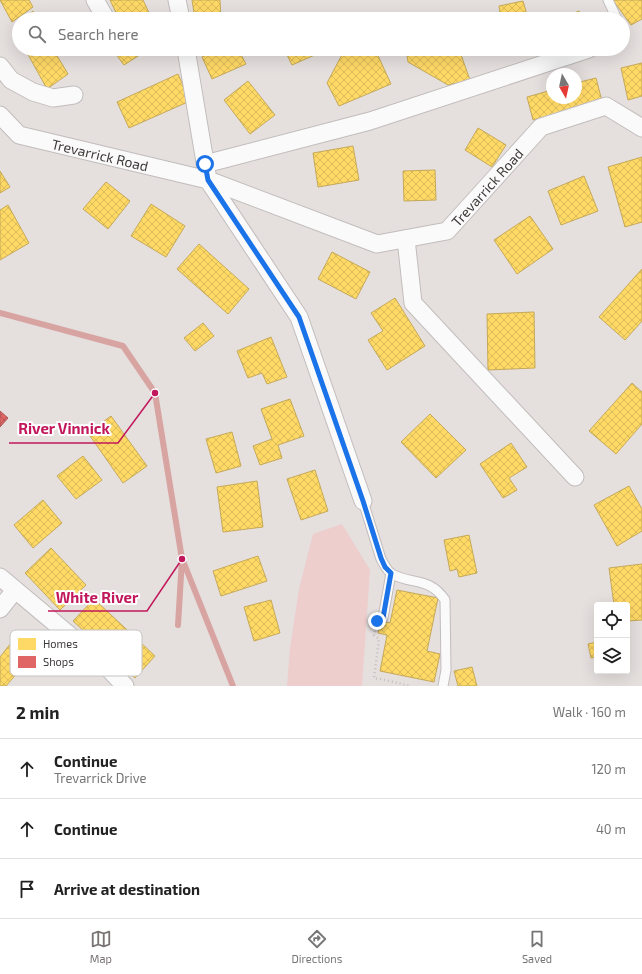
<!DOCTYPE html>
<html lang="en">
<head>
<meta charset="utf-8">
<style>
	body { margin:0; font-family:"Exo 2",sans-serif; background:#f2f2f2; color:#222 }
	.controls { position:absolute; right:12px; bottom:12px; display:grid; overflow:hidden; border-radius:4px; box-shadow:0 4px 16px #0002 }
	.controls button { width:36px; height:36px; display:grid; place-items:center; padding:0; border:0; border-bottom:1px solid #e0e0e0; background:#fff; color:#222; font:20px sans-serif }
	.compass { position:absolute; left:546px; top:68px; width:36px; height:36px; border-radius:50%; background:#fff; box-shadow:0 4px 16px #0002; rotate:171deg }
	.stop { position:absolute; width:12px; height:12px; margin:-9px; border:3px solid #1a73e8; border-radius:50%; background:#fff }
	.stop.end { background:#1a73e8; border-color:#fff; box-shadow:0 1px 4px #0008 }
	.list { margin:0; padding:0; list-style:none }
	h2 { display:flex; justify-content:space-between; align-items:center; height:52px; margin:0; padding:0 16px; font-size:17px }
	h2 small { font-size:13px; font-weight:400; color:#767676 }
	.list li { display:grid; grid-template-columns:26px 1fr auto; gap:12px; align-items:center; box-sizing:border-box; height:60px; padding:0 16px; border-top:1px solid #e0e0e0 }
	.list b { display:block; font-size:15px; white-space:nowrap }
	.list p { margin:0; font-size:13px; white-space:nowrap; color:#767676 }
	.list em { font-size:13px; font-style:normal; color:#767676 }
	.icon { flex:none; width:22px; height:22px; fill:none; stroke:currentColor; stroke-width:2; stroke-linecap:round; stroke-linejoin:round }
	.map { position:relative; flex:none; width:642px; height:686px; overflow:hidden }
	.search { position:absolute; background:#fff; box-shadow:0 4px 16px #0002; left:12px; right:12px; top:12px; height:44px; display:flex; align-items:center; gap:10px; box-sizing:border-box; padding:0 14px; border-radius:22px; color:#767676; font-size:15px }
	.sheet { height:232px; background:#fff }
	nav { display:flex; justify-content:space-around; align-items:center; box-sizing:border-box; height:56px; border-top:1px solid #e0e0e0; background:#fff; font-size:11px; color:#767676 }
	nav a { display:grid; justify-items:center; gap:2px }
	nav .on { color:#797473 }
	.map>svg:first-child { display:block }
	.green { fill:#edcecd }
	.homes { fill:url(#homes-cross-hatch); stroke:#c5a959 }
	.shops { fill:url(#shops-cross-hatch); stroke:#b05959 }
	.lines { fill:none; stroke-linecap:round; stroke-linejoin:round }
	.stream { stroke:#d8a4a2; stroke-width:6 }
	.service-casing { stroke:#c2bdbd; stroke-width:11 }
	.minor-casing { stroke:#c2bdbd; stroke-width:19 }
	.path { stroke:#c3c0c0; stroke-width:2.5; stroke-dasharray:1 3; stroke-linecap:butt }
	.service { stroke:#fbfafa; stroke-width:9 }
	.minor { stroke:#fbfafa; stroke-width:17 }
	.route { stroke:#1a73e8; stroke-width:5 }
	.labels { text-anchor:middle; dominant-baseline:central; stroke-width:4; stroke-linejoin:round; paint-order:stroke }
	.street-label { font-size:14px; fill:#3f3a3a; stroke:#fff }
	.key { fill:#fff; stroke:#c5c4c4; stroke-width:1 }
	.key-label { font-size:11px; fill:#3f3a3a }
	.leader { fill:none; stroke:#c2185b; stroke-width:1.5 }
	.callout-dot { fill:#c2185b; stroke:#fff; stroke-width:1.5 }
	.callout-label { font-size:15px; text-anchor:middle; font-weight:bold; fill:#c2185b; stroke:#fff; stroke-width:4; stroke-linejoin:round; paint-order:stroke }
</style>
</head>
<body>
<div class="map">
<svg width="642" height="686" viewBox="0 0 642 686">
	<defs>
		<pattern id="homes-cross-hatch" width="8" height="8" patternUnits="userSpaceOnUse"><rect width="8" height="8" fill="#ffd966"/><path d="M0 0l8 8M0 8l8-8" fill="none" stroke="#dcbb59"/></pattern>
		<pattern id="shops-cross-hatch" width="8" height="8" patternUnits="userSpaceOnUse"><rect width="8" height="8" fill="#e06666"/><path d="M0 0l8 8M0 8l8-8" fill="none" stroke="#b75555"/></pattern>
	</defs>
	<rect width="100%" height="100%" fill="#e5dfde"/>
	<path class="green" d="M342 524 370 570 362 686H287L290 648 299 589 313 534Z"/>
	<path class="homes" d="M0 0H29L33 7 12 22Z
		M110 0H143L152 19H119Z
		M192 0H220L221 19H195Z
		M613 0H642V19L631 25Z
		M523 1 527 15 522 16 523 19H491V16L500 13 499 6Z
		M33 11 37 19H23Z
		M579 11 583 19H561Z
		M25 49H53L68 74 47 89Z
		M112 49H149L124 65Z
		M218 49H238L246 64 212 79 202 57Z
		M284 49H315L317 54 292 65Z
		M345 49H375L391 84 339 106 327 83Z
		M406 49H459L470 80 448 85 408 62Z
		M642 63V96L628 100 621 68Z
		M178 74 190 101 129 128 117 102Z
		M596 78 602 101 533 120 527 97 552 90V98H576V83Z
		M248 81 275 115 250 134 224 100Z
		M478 128 506 145 492 167 465 150Z
		M353 146 359 180 318 187 313 153Z
		M642 157V222L625 227 608 167Z
		M435 170 436 200 404 201 403 171Z
		M0 171 10 187 0 193Z
		M584 176 598 211 561 225 548 191Z
		M106 182 130 201 108 229 83 209Z
		M151 204 185 226 166 257 131 236Z
		M8 205 29 243 0 260V210Z
		M530 216 553 249 517 274 494 240Z
		M199 244 249 289 228 314 177 269Z
		M332 252 370 272 356 299 318 279Z
		M642 269V321L625 340 599 317Z
		M395 298 425 346 387 370 368 340 383 331 371 313Z
		M534 312 535 368 488 370 487 314Z
		M203 323 214 336 195 351 184 338Z
		M271 337 287 377 267 384 262 373 248 378 237 351Z
		M632 383 642 392V424L616 454 589 431Z
		M290 399 304 436 278 445 282 458 260 465 253 446 272 439 261 409Z
		M430 414 466 450 436 478 401 442Z
		M111 416 147 466 123 483 88 433Z
		M232 432 241 466 216 473 206 439Z
		M511 443 527 467 509 478 517 490 503 498 480 464Z
		M83 456 102 480 76 499 57 476Z
		M315 470 328 511 301 520 287 479Z
		M257 481 263 527 223 532 217 487Z
		M629 486 642 509V531L617 546 594 505Z
		M43 500 62 523 33 548 14 525Z
		M469 535 477 573 459 577 457 569 450 571 444 540Z
		M51 548 86 585 60 610 25 573Z
		M258 556 267 581 221 596 213 571Z
		M642 564V620L627 621V605H614L609 568Z
		M397 590 438 598 427 651 440 654 434 682 380 671 387 635 378 633 381 621 390 623Z
		M94 599 155 656 135 678 73 621Z
		M271 600 280 633 254 641 244 607Z
		M597 642V657L591 658 588 644Z
		M11 643 30 658 6 686H0V657Z
		M472 667 477 686H458L454 671Z"/>
	<path class="shops" d="M0 411 8 418 0 427Z"/>
	<g class="lines">
		<path class="stream" d="M0 313 123 346 155 393 182 559 178 625
			M183 561 233 686"/>
		<defs>
			<path id="service" d="M608 0 617 19
				M363 501 381 559C384 564 387 571 392 574 412 585 430 577 445 600L446 670 443 686
				M383 618 391 573"/>
			<g id="minor">
				<path d="M95 0 106 19"/>
				<path d="M177 0 181 19"/>
				<path id="s1" d="M186 49 208 180 377 244 447 231 541 127 606 106 642 128"/>
				<path d="M0 66 11 80 33 92 53 98 74 95"/>
				<path id="s2" d="M0 115 19 135 208 180 299 317 363 501"/>
				<path d="M205 164 370 121 589 49"/>
				<path d="M406 239 413 303 575 477"/>
				<path d="M0 577 105 665 125 686"/>
				<path d="M0 609 15 590"/>
			</g>
		</defs>
		<use href="#service" class="service-casing"/>
		<use href="#minor" class="minor-casing"/>
		<path class="path" d="M375 631 374 635 379 639 374 678 390 681 410 686"/>
		<use href="#service" class="service"/>
		<use href="#minor" class="minor"/>
	</g>
	<g class="lines">
		<path class="route" d="M205 164 208 180 299 317 363 501 381 558 385 567 391 573 383 618 377 621"/>
	</g>
	<g class="labels">
		<g class="street-label">
			<text stroke="none"><textPath href="#s2" startOffset="111">Trevarrick Road</textPath></text>
			<text stroke="none"><textPath href="#s1" startOffset="444">Trevarrick Road</textPath></text>
		</g>
	</g>
	<rect x="10" y="630" width="132" height="46" rx="6" class="key"/>
	<rect x="18" y="638" width="18" height="12" fill="#ffd966"/>
	<rect x="18" y="656" width="18" height="12" fill="#e06666"/>
	<g class="key-label">
		<text x="43" y="648">Homes</text>
		<text x="43" y="666">Shops</text>
	</g>
	<path class="leader" d="M155 393L118 443H9M182 559L147 611H48"/>
	<g class="callout-dot">
		<circle cx="155" cy="393" r="4"/>
		<circle cx="182" cy="559" r="4"/>
	</g>
	<g class="callout-label">
		<text x="64" y="434">River Vinnick</text>
		<text x="97" y="603">White River</text>
	</g>
</svg>
<div class="controls">
<button><svg class="icon" aria-label="locate" viewBox="0 0 24 24"><circle cx="12" cy="12" r="6"/><path d="M12 2v4M12 18v4M2 12h4M18 12h4"/></svg></button>
<button><svg class="icon" aria-label="layers" viewBox="0 0 24 24"><path d="M12 4l9 5-9 5-9-5zM3 14l9 5 9-5"/></svg></button>
</div>
<svg class="compass" viewBox="-18 -18 36 36"><path d="M0-13l5 13h-10z" fill="#e53935"/><path d="M0 13l5-13h-10z" fill="#767676"/></svg>
<div class="stop" style="left:205px;top:164px"></div>
<div class="stop end" style="left:377px;top:621px"></div>
<div class="search"><svg class="icon" aria-label="search" viewBox="0 0 24 24"><circle cx="10" cy="10" r="6"/><path d="M15 15l6 6"/></svg>Search here</div>
</div>
<section class="sheet">
<h2>2 min<small>Walk · 160 m</small></h2>
<ul class="list">
<li><svg class="icon" aria-label="ahead" viewBox="0 0 24 24"><path d="M12 20V5M6 11l6-6 6 6"/></svg><div><b>Continue</b><p>Trevarrick Drive</p></div><em>120 m</em></li>
<li><svg class="icon" aria-label="ahead" viewBox="0 0 24 24"><path d="M12 20V5M6 11l6-6 6 6"/></svg><div><b>Continue</b></div><em>40 m</em></li>
<li><svg class="icon" aria-label="arrive" viewBox="0 0 24 24"><path d="M6 21V4h12l-3 4 3 4H6"/></svg><div><b>Arrive at destination</b></div></li>
</ul>
</section>
<nav>
<a class="on"><svg class="icon" aria-label="map" viewBox="0 0 24 24"><path d="M3 6l6-2 6 2 6-2v14l-6 2-6-2-6 2zM9 4v14M15 6v14"/></svg>Map</a>
<a><svg class="icon" aria-label="directions" viewBox="0 0 24 24"><path d="M12 3l9 9-9 9-9-9zM9 14v-3h6M13 9l2 2-2 2"/></svg>Directions</a>
<a><svg class="icon" aria-label="saved" viewBox="0 0 24 24"><path d="M7 4h10v16l-5-4-5 4z"/></svg>Saved</a>
</nav>
</body>
</html>
